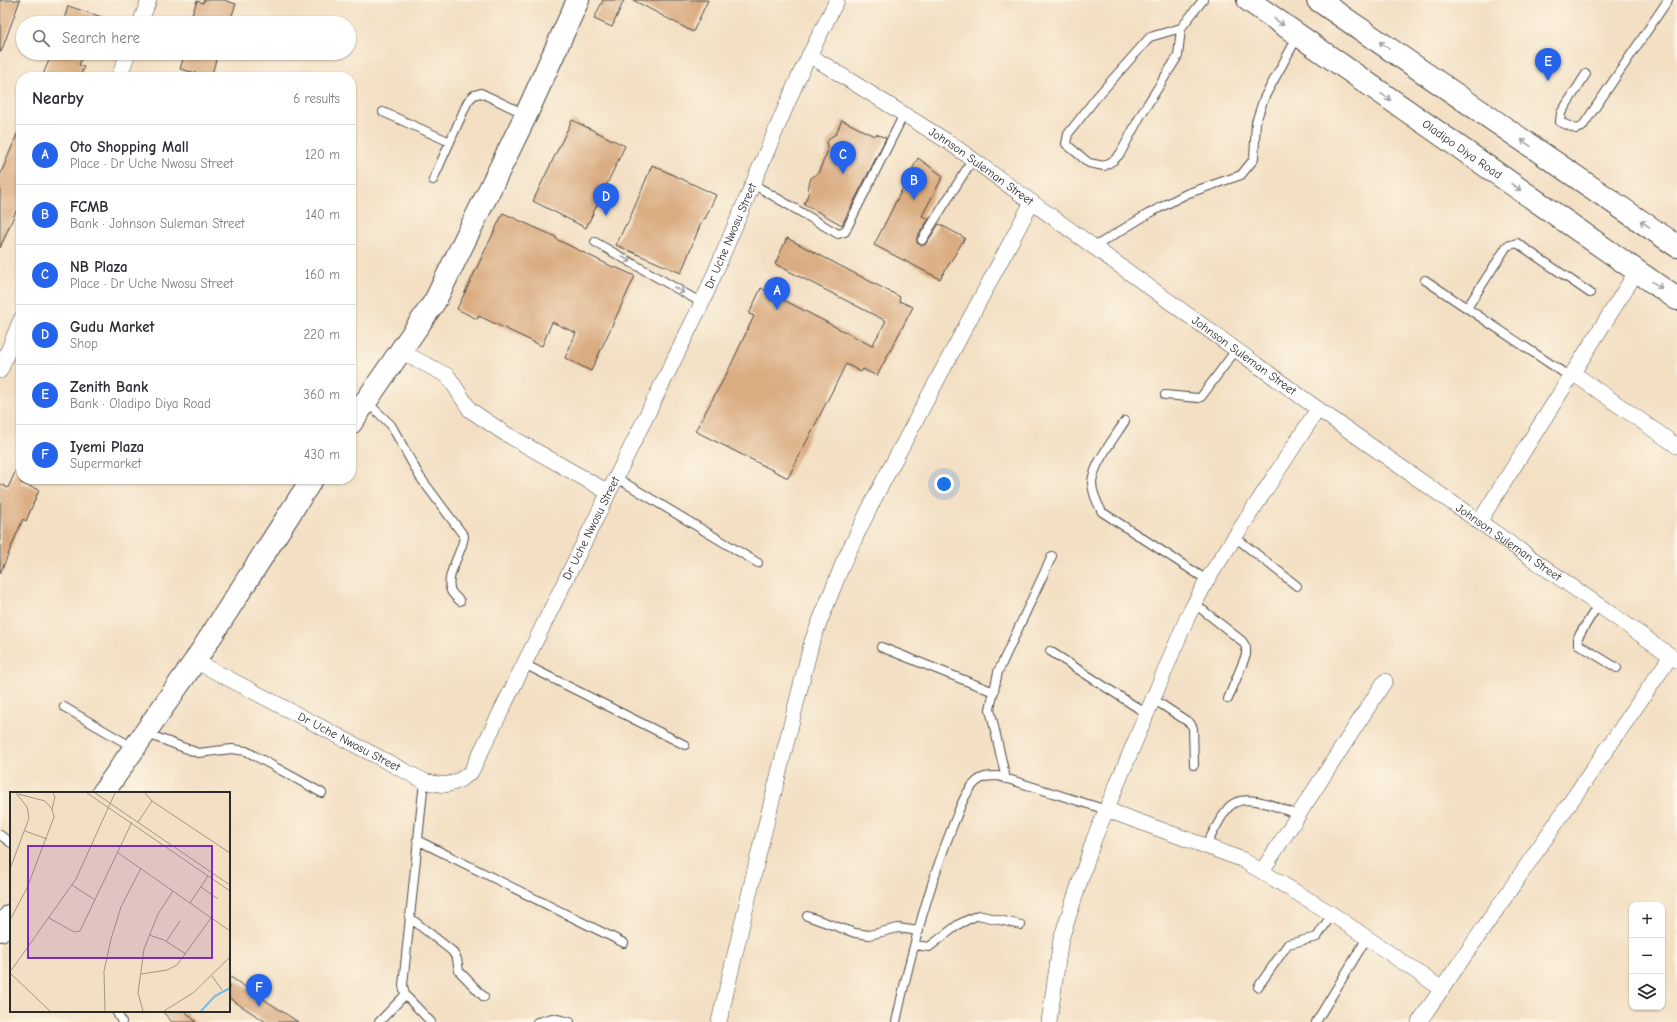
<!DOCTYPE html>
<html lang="en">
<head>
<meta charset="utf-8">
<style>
	body { margin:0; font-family:"Comic Neue",sans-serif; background:#f7f7f7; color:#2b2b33 }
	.controls { position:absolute; right:12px; bottom:12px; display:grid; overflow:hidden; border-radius:8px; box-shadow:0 1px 3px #0004 }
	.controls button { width:36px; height:36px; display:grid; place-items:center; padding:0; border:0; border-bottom:1px solid #e1e1e2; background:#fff; color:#2b2b33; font:20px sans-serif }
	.you { position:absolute; left:944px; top:484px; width:14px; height:14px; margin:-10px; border:3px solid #fff; border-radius:50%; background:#1a73e8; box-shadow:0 0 0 6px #1a73e833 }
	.badge { display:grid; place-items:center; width:26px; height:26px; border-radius:50%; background:#2563eb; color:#fff; font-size:13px; font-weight:700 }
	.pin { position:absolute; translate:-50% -33px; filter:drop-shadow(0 1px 2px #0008) }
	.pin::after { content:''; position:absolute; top:21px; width:14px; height:12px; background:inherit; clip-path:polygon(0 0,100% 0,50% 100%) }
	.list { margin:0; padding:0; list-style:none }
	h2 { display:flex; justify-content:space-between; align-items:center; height:52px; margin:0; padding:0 16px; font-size:17px }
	h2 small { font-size:13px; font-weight:400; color:#7c7c81 }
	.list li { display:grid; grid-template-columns:26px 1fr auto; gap:12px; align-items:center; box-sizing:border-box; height:60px; padding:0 16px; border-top:1px solid #e1e1e2 }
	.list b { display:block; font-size:15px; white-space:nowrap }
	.list p { margin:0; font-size:13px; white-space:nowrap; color:#7c7c81 }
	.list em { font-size:13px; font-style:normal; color:#7c7c81 }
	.icon { flex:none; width:22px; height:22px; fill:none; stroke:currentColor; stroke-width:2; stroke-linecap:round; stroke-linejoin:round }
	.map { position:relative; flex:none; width:1677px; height:1022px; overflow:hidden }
	.search { position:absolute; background:#fff; box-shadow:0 1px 3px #0004; left:16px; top:16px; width:340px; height:44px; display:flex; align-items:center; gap:10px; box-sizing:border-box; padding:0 14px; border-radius:22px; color:#7c7c81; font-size:15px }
	.panel { position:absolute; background:#fff; box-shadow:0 1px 3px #0004; left:16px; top:72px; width:340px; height:412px; border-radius:16px }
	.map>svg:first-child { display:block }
	.building { fill:#daac81 }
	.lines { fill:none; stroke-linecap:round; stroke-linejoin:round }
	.lane-casing { stroke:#494642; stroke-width:10 }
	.street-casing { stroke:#494642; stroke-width:16 }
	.secondary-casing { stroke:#494642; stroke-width:24 }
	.primary-casing { stroke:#494642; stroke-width:24 }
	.lane { stroke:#fff; stroke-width:8 }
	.street { stroke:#fff; stroke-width:15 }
	.secondary { stroke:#fff; stroke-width:22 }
	.primary { stroke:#fff; stroke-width:22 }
	.oneway { stroke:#a0a0a0 }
	.labels { text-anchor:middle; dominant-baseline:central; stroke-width:3; stroke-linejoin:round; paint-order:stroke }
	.street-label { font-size:12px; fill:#2b2b2b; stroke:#fcf5e5 }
	.inset-river { fill:none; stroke:#71bdea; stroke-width:2 }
	.inset-road { fill:none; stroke:#a39786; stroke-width:1 }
	.view { fill:#7b2cbf; fill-opacity:0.15; stroke:#7b2cbf; stroke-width:2 }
	.inset-edge { fill:none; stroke:#2b2b2b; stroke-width:2 }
</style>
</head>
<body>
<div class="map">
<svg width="1677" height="1022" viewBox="0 0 1677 1022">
	<rect width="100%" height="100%" fill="#fcf5e5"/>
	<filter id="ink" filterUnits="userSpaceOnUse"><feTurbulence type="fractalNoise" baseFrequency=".025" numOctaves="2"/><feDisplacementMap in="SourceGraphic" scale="8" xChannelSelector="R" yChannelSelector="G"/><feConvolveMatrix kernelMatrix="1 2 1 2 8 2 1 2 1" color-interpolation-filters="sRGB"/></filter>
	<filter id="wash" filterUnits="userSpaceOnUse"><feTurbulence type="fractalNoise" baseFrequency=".012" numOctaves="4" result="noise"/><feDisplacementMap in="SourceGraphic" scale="16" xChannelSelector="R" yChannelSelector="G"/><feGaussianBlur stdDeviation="0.9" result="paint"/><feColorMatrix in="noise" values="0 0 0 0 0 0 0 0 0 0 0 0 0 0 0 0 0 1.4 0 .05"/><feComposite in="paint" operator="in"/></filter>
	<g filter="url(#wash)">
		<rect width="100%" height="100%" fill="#f3dfc3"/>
		<g id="blocks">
			<path class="building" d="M0 0H20L1 52H0Z
				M204 0H224L236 4 229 23H195L197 17 192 15 197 1 203 3Z
				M603 0H624L612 27 594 19Z
				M633 0H708L693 32Z
				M68 6 114 21 113 23H63Z
				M52 53H69L82 58 79 65 84 67 80 77H42Z
				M185 53H218L211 77 180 69Z
				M572 120 625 146 586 228 533 201Z
				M842 120 874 136 876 134 886 138 842 225 804 204 809 192 808 188 811 178 818 173 827 153V142L832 136 836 134Z
				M21 125V213L16 211 0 248V175Z
				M918 158 943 176 922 216 929 219 917 237V243L921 245H925L939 224 965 238 940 279 874 245Z
				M652 165 716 195 705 219 703 218 681 273 616 245 626 224 627 225Z
				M503 213 556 237V239L615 268V267L635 276 591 371 565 358 576 333 552 322 542 346 479 316 477 319 457 309Z
				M787 238 900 297 899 301 913 307 877 376 863 369 861 372 846 364 788 478 695 431 728 371 754 316 749 314 761 288 872 346 886 321 775 264Z
				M21 459V483L39 490 26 521 23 519 0 574V484L8 488Z
				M229 976 298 1022H266L229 998Z
				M162 1011H185L196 1022H172Z"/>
		</g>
	</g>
	<g filter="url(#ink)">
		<use href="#blocks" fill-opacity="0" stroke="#494642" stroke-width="1"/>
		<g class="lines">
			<defs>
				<path id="lane" d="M1181 28 1150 37 1096 98 1068 134 1066 144 1089 163 1104 166 1114 160 1120 154 1142 113 1178 56 1181 28 1203 0
					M1586 74 1561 113 1560 122 1576 129 1582 127 1668 0
					M383 112 450 142
					M433 180 468 101 474 95 481 93 525 114
					M753 184 838 234 845 232 904 114
					M922 240 973 159
					M595 242 702 303
					M1094 247 1148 214 1186 194 1241 175 1254 159 1256 122 1264 98 1298 36
					M1425 280 1570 377
					M1467 308 1507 246 1517 243 1590 293
					M1165 395 1198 398 1201 397 1236 350
					M367 402 391 425 420 477 464 536C463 552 444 576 451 591 453 595 457 598 460 601
					M1125 421C1115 437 1094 463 1092 482 1092 493 1097 503 1102 512L1207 580
					M615 477 758 563
					M1235 537 1297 586
					M1195 604 1242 641 1246 647V655L1228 699
					M1598 605 1578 637V644L1617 668
					M881 647 994 692
					M1050 651 1147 714
					M524 664 685 745
					M1153 699 1190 723 1193 728 1194 765
					M64 707 134 748
					M145 733 198 753 232 749 246 751 322 793
					M1006 779 990 709 998 672 1052 556
					M424 781 403 985 405 995 431 1022
					M0 835 11 843
					M417 840 624 943
					M1206 846C1211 836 1223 812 1230 806 1246 791 1281 809 1298 815
					M807 916 855 933 869 935 898 928 919 931
					M409 917 452 951 457 959 459 971 484 997
					M915 945 929 947 959 924 978 915 1021 925
					M1258 987 1288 944 1317 937 1332 914
					M116 1011 122 1022
					M379 1022 405 995
					M537 1022 552 1018 570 1022
					M896 1022C910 956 928 888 953 825 959 811 964 793 976 782 983 776 989 776 998 776L1107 810
					M1316 1022 1367 938"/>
				<g id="street">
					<path d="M140 23 149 0"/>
					<path id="s1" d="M809 55 950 143 1318 409 1677 660"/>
					<path d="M119 77 128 53"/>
					<path d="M402 352 448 376 470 410 506 434 608 492"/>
					<path d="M0 371 21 319"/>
					<path d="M1573 373 1677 446"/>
					<path d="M1479 522 1637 271"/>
					<path id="s2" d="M195 661 424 781C445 787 454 786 471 772L702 303 799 76 837 0"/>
					<path d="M1107 810 1241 859 1332 914 1442 989"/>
					<path d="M1262 871 1385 681"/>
					<path d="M719 1022 760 848 812 641 844 561 876 495 1032 202"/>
					<path d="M1049 1022 1061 939 1094 839 1187 618 1207 580 1318 409"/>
					<path d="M1419 1022 1671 656"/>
				</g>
				<g id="secondary">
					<path id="s3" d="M1248 0 1677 299"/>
					<path d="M1318 0 1677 246"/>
				</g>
				<path id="primary" d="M351 423 435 301 526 115 578 0
					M103 793 195 661 312 479
					M0 930 11 915"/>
			</defs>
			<use href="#lane" class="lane-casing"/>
			<use href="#street" class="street-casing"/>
			<use href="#secondary" class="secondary-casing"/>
			<use href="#primary" class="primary-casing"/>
			<use href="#lane" class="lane"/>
			<use href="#street" class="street"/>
			<use href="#secondary" class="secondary"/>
			<use href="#primary" class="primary"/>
		</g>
		<defs><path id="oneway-shaft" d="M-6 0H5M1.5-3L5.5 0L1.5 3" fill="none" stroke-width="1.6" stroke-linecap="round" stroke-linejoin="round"/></defs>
		<g class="oneway">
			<use href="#oneway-shaft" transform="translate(1279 22) rotate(35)"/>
			<use href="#oneway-shaft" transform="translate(1384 45) rotate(-145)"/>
			<use href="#oneway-shaft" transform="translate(1386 97) rotate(35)"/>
			<use href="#oneway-shaft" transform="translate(1526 143) rotate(-145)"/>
			<use href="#oneway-shaft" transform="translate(1516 187) rotate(35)"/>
			<use href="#oneway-shaft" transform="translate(1645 224) rotate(-145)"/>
			<use href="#oneway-shaft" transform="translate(626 259) rotate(30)"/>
			<use href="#oneway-shaft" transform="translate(1657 285) rotate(35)"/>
			<use href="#oneway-shaft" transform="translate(679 290) rotate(30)"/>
		</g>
	</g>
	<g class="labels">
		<g class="street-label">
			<text stroke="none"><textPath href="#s3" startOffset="261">Oladipo Diya Road</textPath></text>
			<text stroke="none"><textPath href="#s1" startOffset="205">Johnson Suleman Street</textPath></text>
			<text stroke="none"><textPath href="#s2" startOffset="905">Dr Uche Nwosu Street</textPath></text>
			<text stroke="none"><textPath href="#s1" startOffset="529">Johnson Suleman Street</textPath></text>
			<text stroke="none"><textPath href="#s2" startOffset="581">Dr Uche Nwosu Street</textPath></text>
			<text stroke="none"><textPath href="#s1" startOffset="853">Johnson Suleman Street</textPath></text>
			<text stroke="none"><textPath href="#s2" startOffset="174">Dr Uche Nwosu Street</textPath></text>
		</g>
	</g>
	<g transform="translate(10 792)">
		<rect width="220" height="220" fill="#f3dfc3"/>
		<path class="inset-river" d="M191 219 205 204 220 196"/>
		<path class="inset-road" d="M77 1 220 99M85 1 220 93M135 1 142 9 220 61M42 17 45 5 43 1M128 30 142 9M15 39 37 47M107 60 220 139M0 77 19 26 17 15 6 1M62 93 85 108M191 95 208 107M180 111 198 84M39 126 64 140 70 139 122 30M0 128 17 96 44 25 42 17 35 9 8 2M139 143 154 148 176 162M156 150 170 129M0 180 66 87 105 1M0 181 40 219M131 182 157 178 167 173 201 126M202 184 212 198M95 219 94 179 101 147 111 115 131 76M133 219 128 201 134 157 148 122 163 99M154 219 183 201 220 165"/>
		<path class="view" d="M18 54H202V166H18Z"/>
		<rect width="220" height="220" class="inset-edge"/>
	</g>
</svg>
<div class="controls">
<button>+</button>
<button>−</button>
<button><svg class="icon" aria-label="layers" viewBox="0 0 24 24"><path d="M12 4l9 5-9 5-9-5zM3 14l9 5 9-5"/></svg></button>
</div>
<div class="you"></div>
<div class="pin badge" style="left:777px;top:310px">A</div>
<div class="pin badge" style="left:914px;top:200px">B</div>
<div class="pin badge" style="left:843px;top:174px">C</div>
<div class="pin badge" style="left:606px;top:216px">D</div>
<div class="pin badge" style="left:1548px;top:81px">E</div>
<div class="pin badge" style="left:259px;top:1007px">F</div>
<div class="search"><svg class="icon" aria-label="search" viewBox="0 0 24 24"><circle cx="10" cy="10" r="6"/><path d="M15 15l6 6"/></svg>Search here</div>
<section class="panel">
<h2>Nearby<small>6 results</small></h2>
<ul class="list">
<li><span class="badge">A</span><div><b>Oto Shopping Mall</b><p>Place · Dr Uche Nwosu Street</p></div><em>120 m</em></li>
<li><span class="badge">B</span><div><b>FCMB</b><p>Bank · Johnson Suleman Street</p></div><em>140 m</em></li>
<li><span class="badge">C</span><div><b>NB Plaza</b><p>Place · Dr Uche Nwosu Street</p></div><em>160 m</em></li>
<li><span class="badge">D</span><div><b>Gudu Market</b><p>Shop</p></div><em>220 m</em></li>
<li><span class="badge">E</span><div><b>Zenith Bank</b><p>Bank · Oladipo Diya Road</p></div><em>360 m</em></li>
<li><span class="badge">F</span><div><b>Iyemi Plaza</b><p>Supermarket</p></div><em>430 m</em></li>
</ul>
</section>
</div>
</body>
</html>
